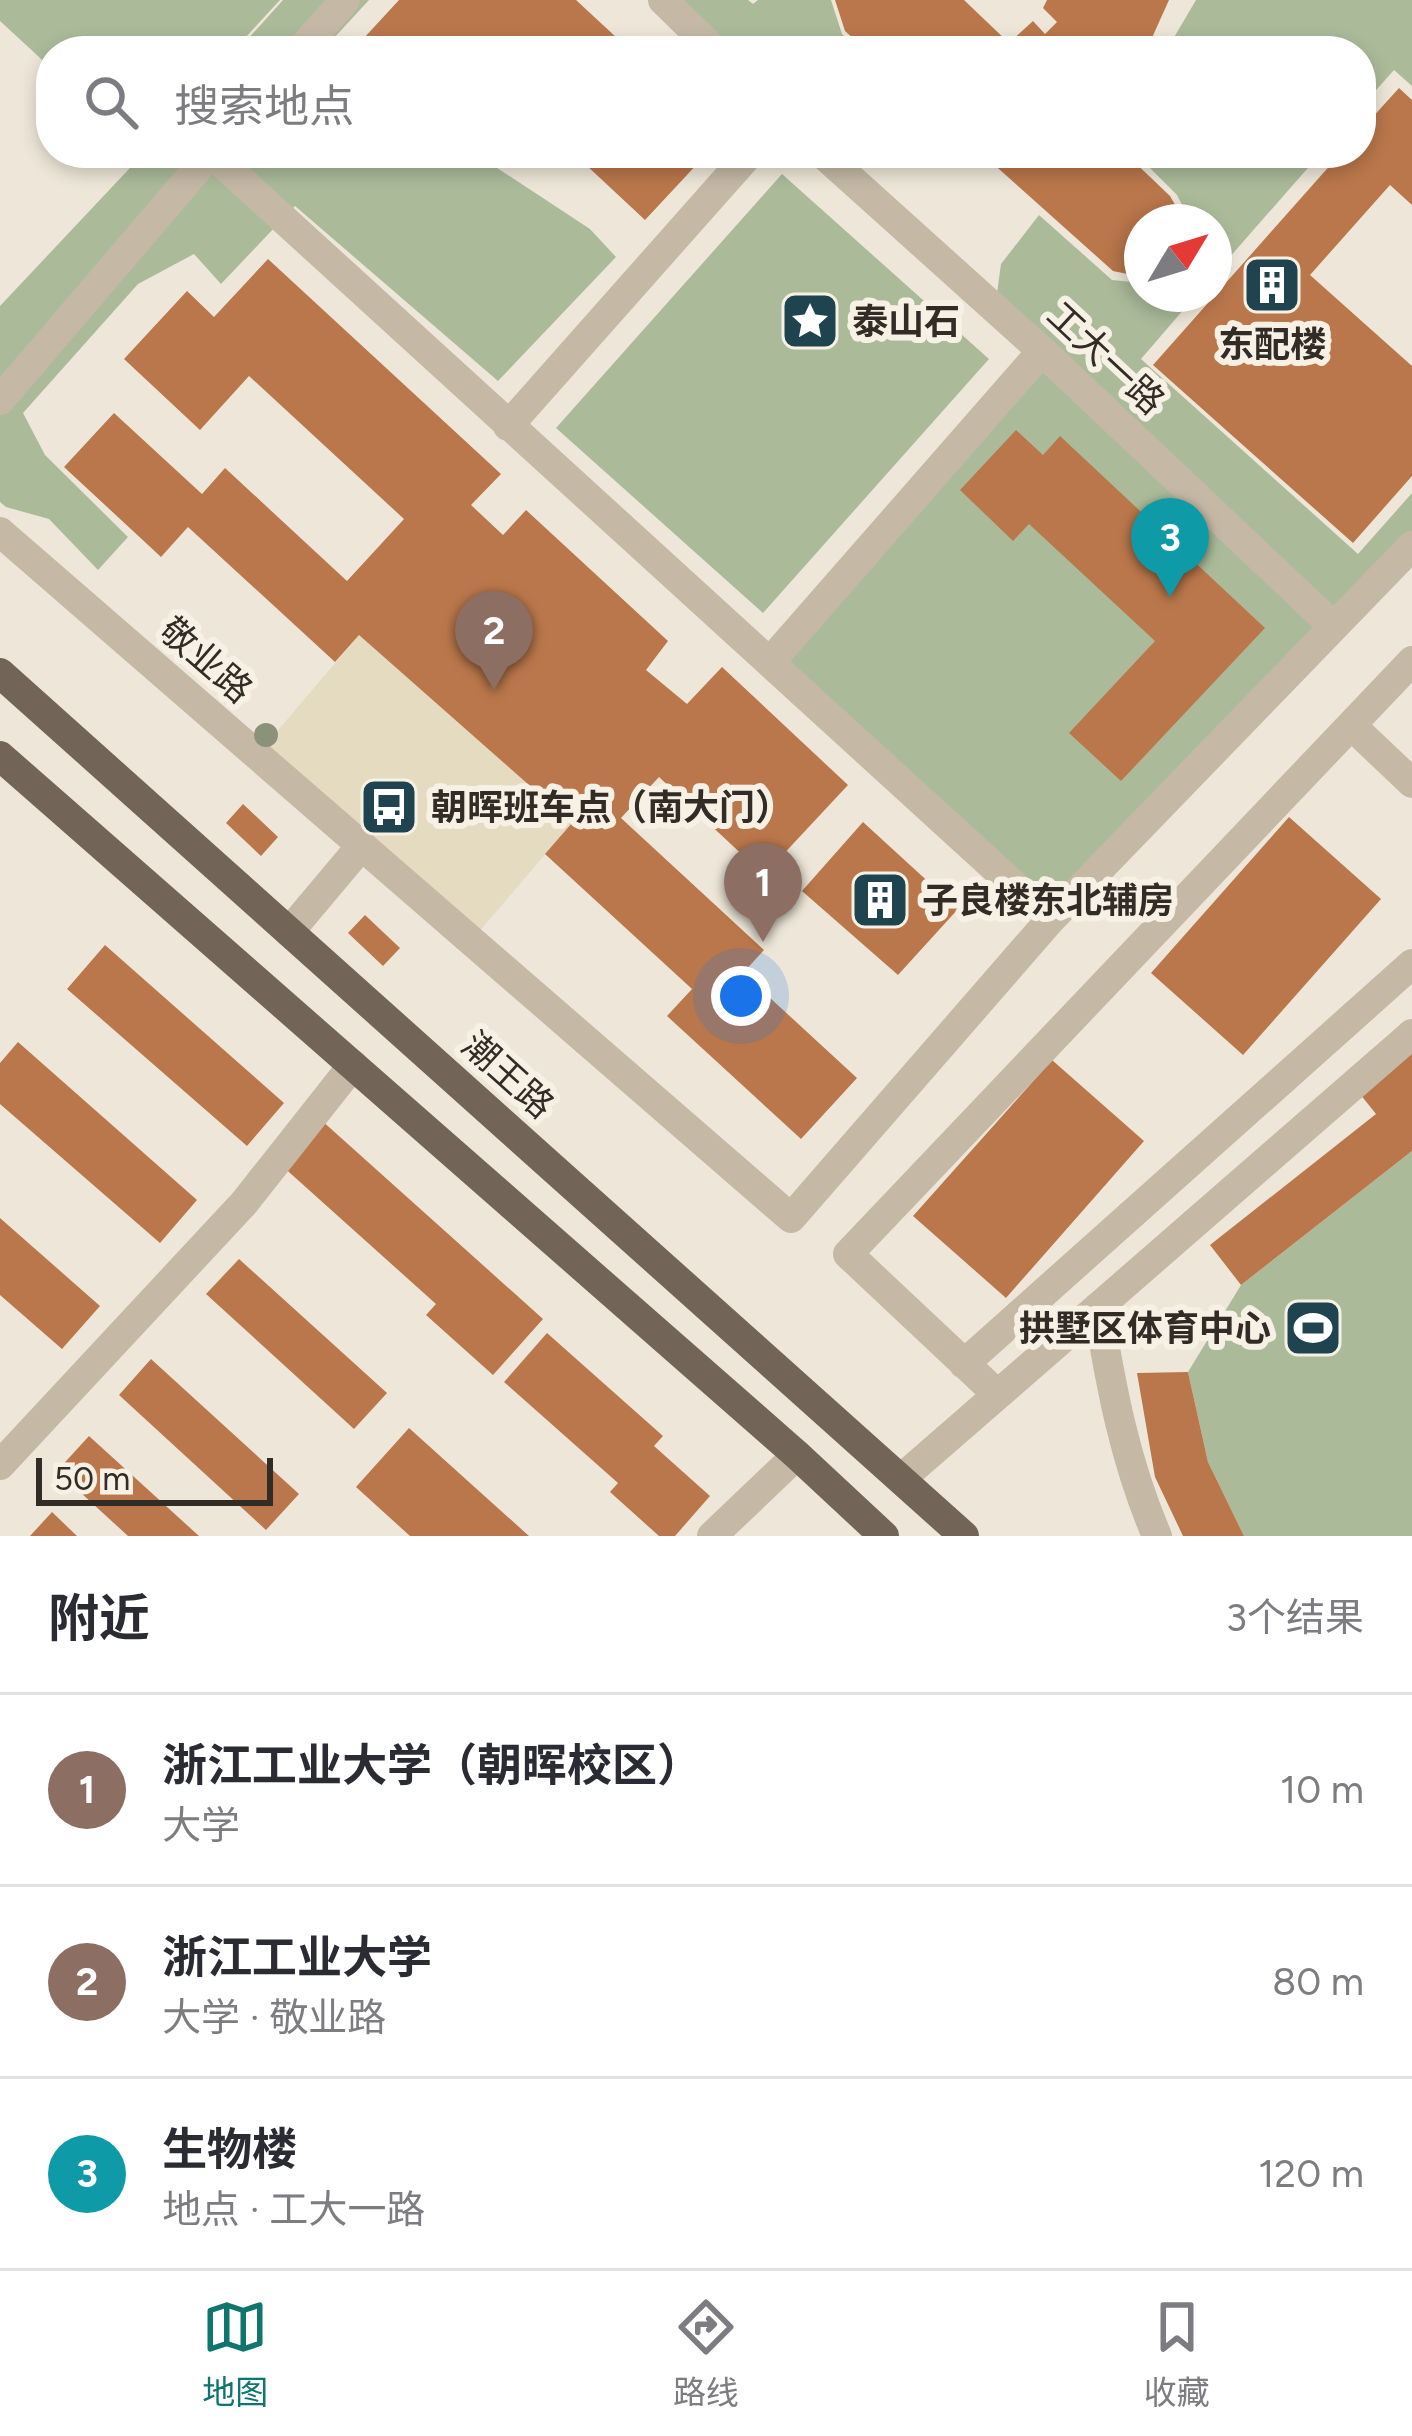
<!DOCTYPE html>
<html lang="zh">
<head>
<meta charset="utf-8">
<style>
	body { margin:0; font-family:Figtree,"Noto Sans SC",sans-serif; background:#f7f7f7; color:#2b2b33 }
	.compass { position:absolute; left:1124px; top:204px; width:108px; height:108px; border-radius:50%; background:#fff; box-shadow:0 6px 18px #0003; rotate:52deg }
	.scale { position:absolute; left:36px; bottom:30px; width:237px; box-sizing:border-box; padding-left:12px; border:6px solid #322c26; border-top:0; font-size:33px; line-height:42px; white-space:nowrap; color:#322c26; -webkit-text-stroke:9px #f6f1e4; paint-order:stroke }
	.you { position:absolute; left:741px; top:996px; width:42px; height:42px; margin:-30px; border:9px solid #fff; border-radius:50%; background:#1a73e8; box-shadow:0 0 0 18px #1a73e833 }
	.badge { display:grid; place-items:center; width:78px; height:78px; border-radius:50%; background:#0f766e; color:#fff; font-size:39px; font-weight:700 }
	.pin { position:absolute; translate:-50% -99px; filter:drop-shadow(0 3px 6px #0008) }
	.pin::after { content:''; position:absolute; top:63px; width:42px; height:36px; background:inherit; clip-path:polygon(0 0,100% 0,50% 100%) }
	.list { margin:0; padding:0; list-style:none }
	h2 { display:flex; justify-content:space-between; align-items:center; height:156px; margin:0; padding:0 48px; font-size:51px }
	h2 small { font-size:39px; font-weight:400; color:#7c7c81 }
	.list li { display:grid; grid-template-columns:78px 1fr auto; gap:36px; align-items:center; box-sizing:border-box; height:192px; padding:0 48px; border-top:3px solid #e1e1e2 }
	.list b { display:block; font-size:45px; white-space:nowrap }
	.list p { margin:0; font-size:39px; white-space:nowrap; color:#7c7c81 }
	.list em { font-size:39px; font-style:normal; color:#7c7c81 }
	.icon { flex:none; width:66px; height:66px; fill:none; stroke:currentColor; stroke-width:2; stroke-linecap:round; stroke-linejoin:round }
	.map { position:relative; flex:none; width:1412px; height:1536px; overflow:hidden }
	.search { position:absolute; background:#fff; box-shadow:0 6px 18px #0003; left:36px; right:36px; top:36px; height:132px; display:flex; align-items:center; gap:30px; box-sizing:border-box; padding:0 42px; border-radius:48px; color:#7c7c81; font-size:45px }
	.sheet { height:732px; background:#fff }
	nav { display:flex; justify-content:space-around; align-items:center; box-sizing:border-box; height:168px; border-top:3px solid #e1e1e2; background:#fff; font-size:33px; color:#7c7c81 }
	nav a { display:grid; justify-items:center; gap:6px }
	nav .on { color:#0f766e }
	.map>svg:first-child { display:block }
	.green { fill:#abbb9a }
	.plaza { fill:#e5dbc1 }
	.building { fill:#ba774b }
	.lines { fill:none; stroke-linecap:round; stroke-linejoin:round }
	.minor { stroke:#c5b9a6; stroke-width:30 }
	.major { stroke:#726558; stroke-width:30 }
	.tree { fill:#8c927a }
	.labels { text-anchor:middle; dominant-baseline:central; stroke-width:12; stroke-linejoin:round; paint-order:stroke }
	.poi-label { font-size:36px; font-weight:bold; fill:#322c26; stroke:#f6f1e4; text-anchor:start }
	.street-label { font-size:36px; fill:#322c26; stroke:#f6f1e4 }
</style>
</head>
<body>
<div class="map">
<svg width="1412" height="1536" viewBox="0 0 1412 1536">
	<rect width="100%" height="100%" fill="#eee7d9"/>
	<path class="green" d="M0 0H280L233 51H51V68L0 21Z
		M283 0H369L322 51H237Z
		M683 0H748L753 4 758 0H831L842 34 859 51H732Z
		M1196 0H1412V86L1394 70 1361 107V51H1166Z
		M144 153 479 156 590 229 616 257 498 381 295 206 221 284 194 254 138 284 23 413 45 455 128 537 98 570 49 519 6 507 0 502V306Z
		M1135 153H1321L1214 275V222H1191L1177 195Z
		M782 174 989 359 763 613 556 428Z
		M1039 215 1112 280 1142 283V294H1197L1141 359 1358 554 1412 493V545L1051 919 770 662 1042 351 995 308 1001 264Z
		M1412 1151V1536H1244L1208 1462 1188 1372 1241 1285Z"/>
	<path class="plaza" d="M359 635 572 823 472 940 256 756Z"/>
	<path class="building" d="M399 0H576L631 51H495L484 41 475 51H352Z
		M835 0H964L1009 43 1033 21 1045 34 1057 22 1043 8 1047 0H1169L1146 51H867L845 31Z
		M1399 88 1412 100V205L1390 185 1310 275 1412 366V476L1353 543 1153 365 1341 153H1361V130Z
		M595 153H691L700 161 645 220 585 164Z
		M981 153H1125L1170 196 1185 222H1142V277L1113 271Z
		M268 259 501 474 471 505 503 535 526 510 668 641 646 670 687 704 722 667 848 785 764 875 659 777 621 818 764 950 743 973 857 1078 801 1139 667 1016 692 989 545 854 572 823 359 635 335 662 188 527 161 557 64 467 114 413 202 494 225 468 347 581 404 519 249 376 200 430 124 359 187 291 214 317Z
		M1016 430 1043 455 1060 436 1265 628 1121 781 1069 733 1155 641 1029 524 1013 541 960 490Z
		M243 804 278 837 261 856 226 823Z
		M1289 817 1381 899 1243 1055 1151 973Z
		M863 822 958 909 898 975 802 891Z
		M365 915 400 948 383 966 348 933Z
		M105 945 284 1103 247 1146 67 989Z
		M18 1042 197 1200 160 1243 0 1104V1063Z
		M1412 1053V1151L1241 1285 1210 1245 1376 1114 1360 1094Z
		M1052 1060 1144 1141 1006 1298 913 1216Z
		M320 1119 543 1319 493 1375 426 1315 436 1304 280 1164Z
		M0 1218 100 1306 62 1349 0 1295Z
		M239 1259 387 1393 354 1429 206 1294Z
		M547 1333 663 1436 654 1446 710 1496 675 1536H659L610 1492 618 1483 504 1382Z
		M151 1359 299 1494 266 1530 119 1395Z
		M1188 1372 1208 1462 1244 1536H1183L1155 1477 1137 1373Z
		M409 1428 529 1536H410L356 1487Z
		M89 1436 199 1536H128L57 1471Z
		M52 1512 77 1536H30Z"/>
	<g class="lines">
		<path class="minor" d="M663 0 715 51
			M300 51 345 0
			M211 153 1051 919
			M822 153 1042 351 1332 625
			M0 400 211 153
			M508 426 750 153
			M0 532 791 1218 1051 919 1412 546
			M770 662 1042 351
			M1351 725 1412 783
			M289 932 362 845
			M1098 1307C1111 1387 1125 1462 1157 1536
			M964 1364 1412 964
			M997 1394 848 1254 1412 661
			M0 1465 244 1203 353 1065
			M902 1478 1412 1034
			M712 1536 797 1455"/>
		<path class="major" d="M0 673 964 1536
			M0 756 797 1455 884 1536"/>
	</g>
	<circle class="tree" cx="266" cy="735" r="12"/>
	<defs>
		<symbol id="building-square" viewBox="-11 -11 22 22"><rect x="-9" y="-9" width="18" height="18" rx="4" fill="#20444f" stroke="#f6f1e4"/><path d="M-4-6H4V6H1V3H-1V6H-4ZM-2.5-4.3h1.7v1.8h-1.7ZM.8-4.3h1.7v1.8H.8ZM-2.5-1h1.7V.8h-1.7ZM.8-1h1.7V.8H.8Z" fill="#fff"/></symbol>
		<symbol id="sight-square" viewBox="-11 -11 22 22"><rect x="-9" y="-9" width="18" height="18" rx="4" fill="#20444f" stroke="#f6f1e4"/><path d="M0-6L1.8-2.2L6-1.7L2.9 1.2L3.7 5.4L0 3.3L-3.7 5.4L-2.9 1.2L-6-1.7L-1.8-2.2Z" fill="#fff"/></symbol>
		<symbol id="bus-square" viewBox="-11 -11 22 22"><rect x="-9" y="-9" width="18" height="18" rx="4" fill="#20444f" stroke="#f6f1e4"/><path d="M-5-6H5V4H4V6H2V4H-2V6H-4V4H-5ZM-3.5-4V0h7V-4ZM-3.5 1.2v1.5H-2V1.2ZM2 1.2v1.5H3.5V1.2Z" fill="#fff"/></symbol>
		<symbol id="stadium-square" viewBox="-11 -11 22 22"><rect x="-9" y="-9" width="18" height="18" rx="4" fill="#20444f" stroke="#f6f1e4"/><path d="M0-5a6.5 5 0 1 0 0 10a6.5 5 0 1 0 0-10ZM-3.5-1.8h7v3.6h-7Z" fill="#fff"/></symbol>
	</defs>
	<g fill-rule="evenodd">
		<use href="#building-square" x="1239" y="252" width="66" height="66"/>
		<use href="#sight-square" x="777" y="288" width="66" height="66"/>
		<use href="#bus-square" x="356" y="774" width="66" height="66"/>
		<use href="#building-square" x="847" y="867" width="66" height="66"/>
		<use href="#stadium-square" x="1280" y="1295" width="66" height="66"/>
	</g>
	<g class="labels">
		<g class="poi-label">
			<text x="852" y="321">泰山石</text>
			<text x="1272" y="344" text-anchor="middle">东配楼</text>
			<text x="431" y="807">朝晖班车点（南大门）</text>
			<text x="922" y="900">子良楼东北辅房</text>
			<text x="1271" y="1328" text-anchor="end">拱墅区体育中心</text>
		</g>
		<g class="street-label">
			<text transform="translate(1106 358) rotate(43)">工大一路</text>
			<text transform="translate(206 660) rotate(41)">敬业路</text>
			<text transform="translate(508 1075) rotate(42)">潮王路</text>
		</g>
	</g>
</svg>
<svg class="compass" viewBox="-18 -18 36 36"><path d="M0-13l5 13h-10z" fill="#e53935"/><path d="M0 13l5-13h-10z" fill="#7c7c81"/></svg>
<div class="scale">50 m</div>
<div class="you"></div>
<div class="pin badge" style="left:763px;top:942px;background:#8d6e63">1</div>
<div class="pin badge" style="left:494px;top:690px;background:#8d6e63">2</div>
<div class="pin badge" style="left:1170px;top:597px;background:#0f9aa8">3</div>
<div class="search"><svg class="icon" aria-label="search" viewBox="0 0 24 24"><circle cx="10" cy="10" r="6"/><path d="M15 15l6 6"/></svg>搜索地点</div>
</div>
<section class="sheet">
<h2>附近<small>3个结果</small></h2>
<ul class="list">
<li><span class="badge" style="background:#8d6e63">1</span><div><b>浙江工业大学（朝晖校区）</b><p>大学</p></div><em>10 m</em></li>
<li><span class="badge" style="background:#8d6e63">2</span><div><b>浙江工业大学</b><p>大学 · 敬业路</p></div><em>80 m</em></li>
<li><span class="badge" style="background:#0f9aa8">3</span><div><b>生物楼</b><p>地点 · 工大一路</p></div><em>120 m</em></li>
</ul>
</section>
<nav>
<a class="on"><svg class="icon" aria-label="map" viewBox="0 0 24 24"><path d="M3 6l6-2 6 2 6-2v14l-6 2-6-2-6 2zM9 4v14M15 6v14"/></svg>地图</a>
<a><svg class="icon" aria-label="directions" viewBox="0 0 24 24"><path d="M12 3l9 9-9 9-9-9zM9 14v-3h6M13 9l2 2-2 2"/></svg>路线</a>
<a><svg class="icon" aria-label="saved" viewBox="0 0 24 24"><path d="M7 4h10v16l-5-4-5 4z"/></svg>收藏</a>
</nav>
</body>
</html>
